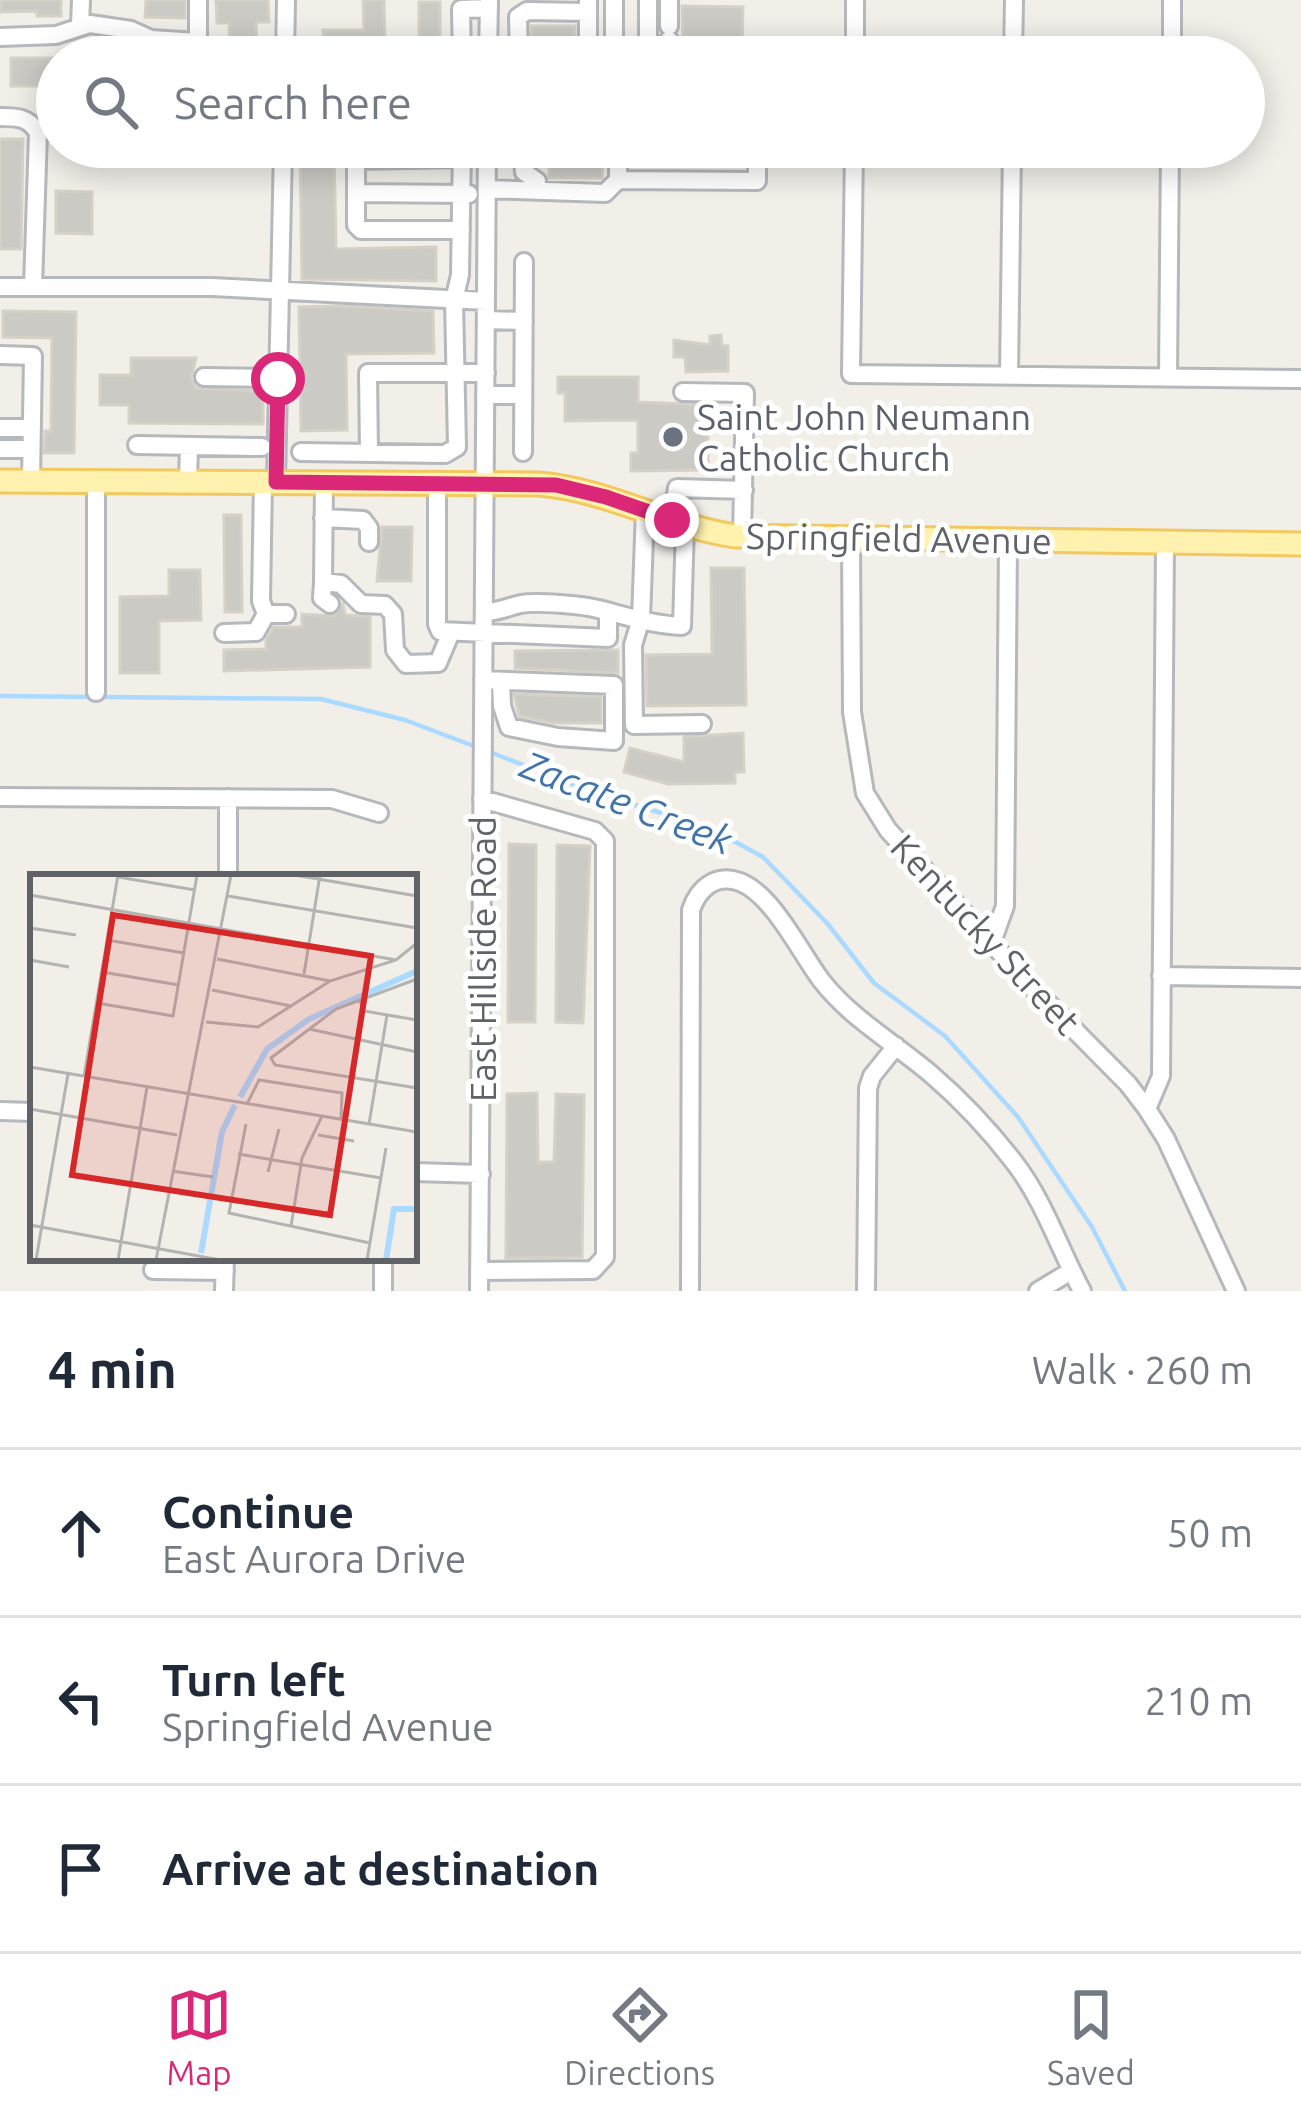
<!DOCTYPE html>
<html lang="en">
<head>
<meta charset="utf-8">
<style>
	body { margin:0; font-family:Ubuntu,sans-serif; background:#f6f6f7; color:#1f2937 }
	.stop { position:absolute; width:36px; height:36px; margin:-27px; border:9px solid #db2777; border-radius:50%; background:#fff }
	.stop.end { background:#db2777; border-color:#fff; box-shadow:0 3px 12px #0008 }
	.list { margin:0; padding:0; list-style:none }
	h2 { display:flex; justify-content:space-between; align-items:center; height:156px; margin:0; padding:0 48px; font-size:51px }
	h2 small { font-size:39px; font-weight:400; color:#747a83 }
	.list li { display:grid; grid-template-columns:78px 1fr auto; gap:36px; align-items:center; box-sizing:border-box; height:168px; padding:0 48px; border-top:3px solid #e0e1e3 }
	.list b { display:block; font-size:45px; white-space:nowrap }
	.list p { margin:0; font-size:39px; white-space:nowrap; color:#747a83 }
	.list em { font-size:39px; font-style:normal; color:#747a83 }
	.icon { flex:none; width:66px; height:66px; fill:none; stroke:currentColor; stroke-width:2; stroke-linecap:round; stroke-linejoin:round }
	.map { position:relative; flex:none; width:1301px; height:1291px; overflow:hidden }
	.search { position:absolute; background:#fff; box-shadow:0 6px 30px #0003; left:36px; right:36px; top:36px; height:132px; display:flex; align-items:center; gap:30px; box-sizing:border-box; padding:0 42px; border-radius:66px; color:#747a83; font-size:45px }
	.sheet { height:660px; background:#fff }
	nav { display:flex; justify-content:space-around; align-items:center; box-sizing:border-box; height:168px; border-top:3px solid #e0e1e3; background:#fff; font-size:33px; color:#747a83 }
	nav a { display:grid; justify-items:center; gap:6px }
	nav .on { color:#db2777 }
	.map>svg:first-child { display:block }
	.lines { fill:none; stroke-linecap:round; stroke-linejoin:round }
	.stream { stroke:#aadaff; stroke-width:4.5 }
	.building { fill:#cccac5; stroke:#d6d1c6; stroke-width:3 }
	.minor-tunnel { stroke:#ccccc8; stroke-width:16; stroke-dasharray:16 8; stroke-linecap:butt }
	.minor-casing { stroke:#b5b8bc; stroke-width:22 }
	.major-casing { stroke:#f2c960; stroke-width:27 }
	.minor { stroke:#fff; stroke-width:16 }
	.major { stroke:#fff2af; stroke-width:21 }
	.route { stroke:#db2777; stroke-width:15 }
	.worship-dot { fill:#6b7280; stroke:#fff; stroke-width:4.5 }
	.labels { text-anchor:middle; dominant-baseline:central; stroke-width:10; stroke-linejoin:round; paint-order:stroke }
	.worship-label { font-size:36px; fill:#5b616d; stroke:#fff; text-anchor:start }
	.street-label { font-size:36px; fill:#5f6368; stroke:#fff }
	.water-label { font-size:39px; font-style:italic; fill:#4174aa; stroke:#fff }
	.inset-river { fill:none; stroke:#aadaff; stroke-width:6 }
	.inset-road { fill:none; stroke:#b3b3b1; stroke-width:3 }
	.view { fill:#d62828; fill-opacity:0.15; stroke:#d62828; stroke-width:6 }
	.inset-edge { fill:none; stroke:#5f6368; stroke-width:6 }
</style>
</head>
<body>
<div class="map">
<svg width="1301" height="1291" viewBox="0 0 1301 1291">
	<rect width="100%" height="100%" fill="#f1efe8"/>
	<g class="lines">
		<path class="stream" d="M0 696 321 699 405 720 479 748
			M490 752 595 793 708 827 763 857 827 923 874 983 945 1036 1018 1117 1092 1227 1125 1291"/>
	</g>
	<path class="building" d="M1 0H61V16H37V11L1 12Z
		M146 0H185V18L145 17Z
		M216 0H268L269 22H256L257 57H230L229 23H217Z
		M363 0H384L385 46 419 45V2H440V57H324L323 30H364Z
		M682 6 743 7 742 57H683Z
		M531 26H575V57H532Z
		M99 38 126 42V57H98Z
		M11 58H57V86H11Z
		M0 139H23L21 249H0Z
		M300 147H334L336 249 436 247V281L302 279Z
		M535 147H603L602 178H549V167L536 165Z
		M56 191 92 192V234L56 233Z
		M343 306 433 311 434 353 346 354 347 430 301 431 299 307Z
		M3 311 76 312 74 453H44L45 431H51L52 338 3 337Z
		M721 335 722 346H728V371L686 372 685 357H674V340L710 345V336Z
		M131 358H196L191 378 196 388 263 391V424L129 423V405H100V375H131Z
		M558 377H638V402L708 405V470L631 471V453H638V420L565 421V393H558Z
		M224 515H241L242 612H225Z
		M382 527H412L411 581H377Z
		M711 568H744L746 705 647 706 646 655 712 654Z
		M169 570H200L201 620 159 621V673H120V597L169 596Z
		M343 604 345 615 370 617V667L224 671V650L266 649V640L273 627H302V614L334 616Z
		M609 650H618V673L515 668V651Z
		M514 694 601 697V723H554L519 716Z
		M743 733 744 772H735V783L668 784 624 772 630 748 684 762V737Z
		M509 844 536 845 535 1022H508Z
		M557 845 590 846 583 1023 556 1022Z
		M537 1093 538 1162H554L556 1094 584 1095 582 1257 506 1258 507 1094Z"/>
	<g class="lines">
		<path class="minor-tunnel" d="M537 167V147"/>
		<defs>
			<path id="minor" d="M80 26 81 0
				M669 26V0
				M0 37 56 35 90 24 131 30 151 39 198 42V0
				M285 57 286 0
				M462 57 461 9 489 8
				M488 57 489 1
				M519 57 518 17 527 11 587 12
				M588 57V0
				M614 57V0
				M648 57V0
				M669 57V40
				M855 57V0
				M1013 57 1014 0
				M1172 57V0
				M0 117C17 117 29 117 38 133L33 287
				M522 147 524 172 537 181
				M618 147V180
				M854 147 851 374 1301 379
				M487 189 605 193 618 180 757 181V147
				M356 193 469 194
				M461 230H361L356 225V160L461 158
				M0 287H212L486 301
				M486 320 524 321
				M0 355 33 356 31 481
				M1009 376 1012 147
				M204 377 278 378
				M1168 378 1170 147
				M683 392 745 393 742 537
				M485 395H523
				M0 428H31
				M137 445 262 447
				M0 449H30
				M301 452 445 454 457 447 454 300 460 275 462 147
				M523 452 524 262
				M369 453 368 373H486
				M96 481V692
				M188 481 189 446
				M263 482 261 601 266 614H286
				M276 482 283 147
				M324 482 323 582 341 584 361 604 385 605 393 614 395 650 406 664 438 663 451 632
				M437 483V624L440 631 608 638V614
				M645 510 641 619 633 645 634 725 702 724
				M323 518 363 520 369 528V542
				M672 520 677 488 744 490
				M851 540 852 712 865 793 888 830 1031 986 1128 1084 1147 1109 1166 1139 1236 1291
				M323 582 322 598 330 604
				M484 612C499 612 507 607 521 604 536 601 583 605 598 609 626 616 653 625 682 626L685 525
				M224 633 256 632 266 614
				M483 680 614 685V741L558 737 509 727 502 706 501 682
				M0 797 332 799 379 813
				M228 877V798
				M992 942 1005 906 1008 541
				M1161 976 1301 978
				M1147 1109 1161 1076 1165 543
				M0 1111 33 1112
				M414 1172 481 1174
				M153 1270 225 1271
				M479 1271 593 1270 605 1257V841L595 831 482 799
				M224 1291 225 1258
				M383 1291V1258
				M479 1291 487 147
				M690 1291 691 910C698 889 715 873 740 882 773 895 800 952 821 980 851 1019 895 1043 932 1075 961 1100 990 1131 1014 1162 1044 1201 1059 1248 1082 1291
				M866 1291 868 1088 872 1076 896 1046
				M1038 1291 1071 1271"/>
			<path id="major" d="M0 481 538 484C607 489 667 526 735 536L1301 544"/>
		</defs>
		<use href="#minor" class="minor-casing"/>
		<use href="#major" class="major-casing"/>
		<use href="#minor" class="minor"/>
		<use href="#major" class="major"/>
	</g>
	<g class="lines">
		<path class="route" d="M278 379 276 482 556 485 606 497 672 520"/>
	</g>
	<circle class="worship-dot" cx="673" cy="437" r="12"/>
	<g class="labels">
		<g class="worship-label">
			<text x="697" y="416">Saint John Neumann<tspan x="697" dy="41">Catholic Church</tspan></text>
		</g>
		<g class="street-label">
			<text transform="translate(899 538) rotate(1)">Springfield Avenue</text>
			<text transform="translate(986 934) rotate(47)">Kentucky Street</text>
			<text transform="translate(482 959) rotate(-90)">East Hillside Road</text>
		</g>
		<g class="water-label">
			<text transform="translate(627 802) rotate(21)">Zacate Creek</text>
		</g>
	</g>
	<g transform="translate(30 874)">
		<rect width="387" height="387" fill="#f1efe8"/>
		<path class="inset-river" d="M210 223 237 175 279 145 387 97M171 379 192 258 205 231M356 386 364 335H387"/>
		<path class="inset-road" d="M265 1 387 22M88 3 165 16M0 21 366 86M198 22 387 54M0 54 46 61M77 66 154 79M187 85 300 107M0 86 39 93M72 98 149 111M274 100 290 1M387 105 306 135 241 184 245 191 387 214M182 116 261 132M330 127 334 137 387 146M67 129 143 142 167 1M176 148 228 153 300 107 366 86 387 69M279 155 387 178M0 193 387 258M54 202 88 1M217 230 229 206 312 219 311 245M0 235 147 261M216 250 199 339 340 369M339 250 357 141M288 261 324 267M208 280 351 304M142 297 183 303M238 298 249 255M0 351 190 386M261 352 272 284 292 242M6 386 38 200M88 386 117 213M126 386 201 1M337 386 356 274"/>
		<path class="view" d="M83 41 341 82 300 341 42 301Z"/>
		<rect width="387" height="387" class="inset-edge"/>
	</g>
</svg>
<div class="stop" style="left:278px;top:379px"></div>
<div class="stop end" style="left:672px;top:520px"></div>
<div class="search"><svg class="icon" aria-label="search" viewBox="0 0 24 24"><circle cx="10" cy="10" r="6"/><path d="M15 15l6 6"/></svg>Search here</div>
</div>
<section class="sheet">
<h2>4 min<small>Walk · 260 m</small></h2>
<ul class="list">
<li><svg class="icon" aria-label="ahead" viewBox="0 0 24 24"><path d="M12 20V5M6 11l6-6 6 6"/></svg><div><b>Continue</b><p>East Aurora Drive</p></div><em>50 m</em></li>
<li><svg class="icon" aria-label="left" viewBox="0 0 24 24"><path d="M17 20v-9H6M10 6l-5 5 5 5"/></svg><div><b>Turn left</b><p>Springfield Avenue</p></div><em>210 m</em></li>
<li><svg class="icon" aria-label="arrive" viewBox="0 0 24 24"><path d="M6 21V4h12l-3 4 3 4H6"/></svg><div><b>Arrive at destination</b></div></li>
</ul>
</section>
<nav>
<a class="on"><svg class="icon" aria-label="map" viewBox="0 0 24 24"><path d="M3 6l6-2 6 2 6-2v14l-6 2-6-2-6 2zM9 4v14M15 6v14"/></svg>Map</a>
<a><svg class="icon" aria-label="directions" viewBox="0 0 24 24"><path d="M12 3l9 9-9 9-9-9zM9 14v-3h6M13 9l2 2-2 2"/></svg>Directions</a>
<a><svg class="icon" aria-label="saved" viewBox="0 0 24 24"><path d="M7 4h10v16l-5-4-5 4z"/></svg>Saved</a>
</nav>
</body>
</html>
